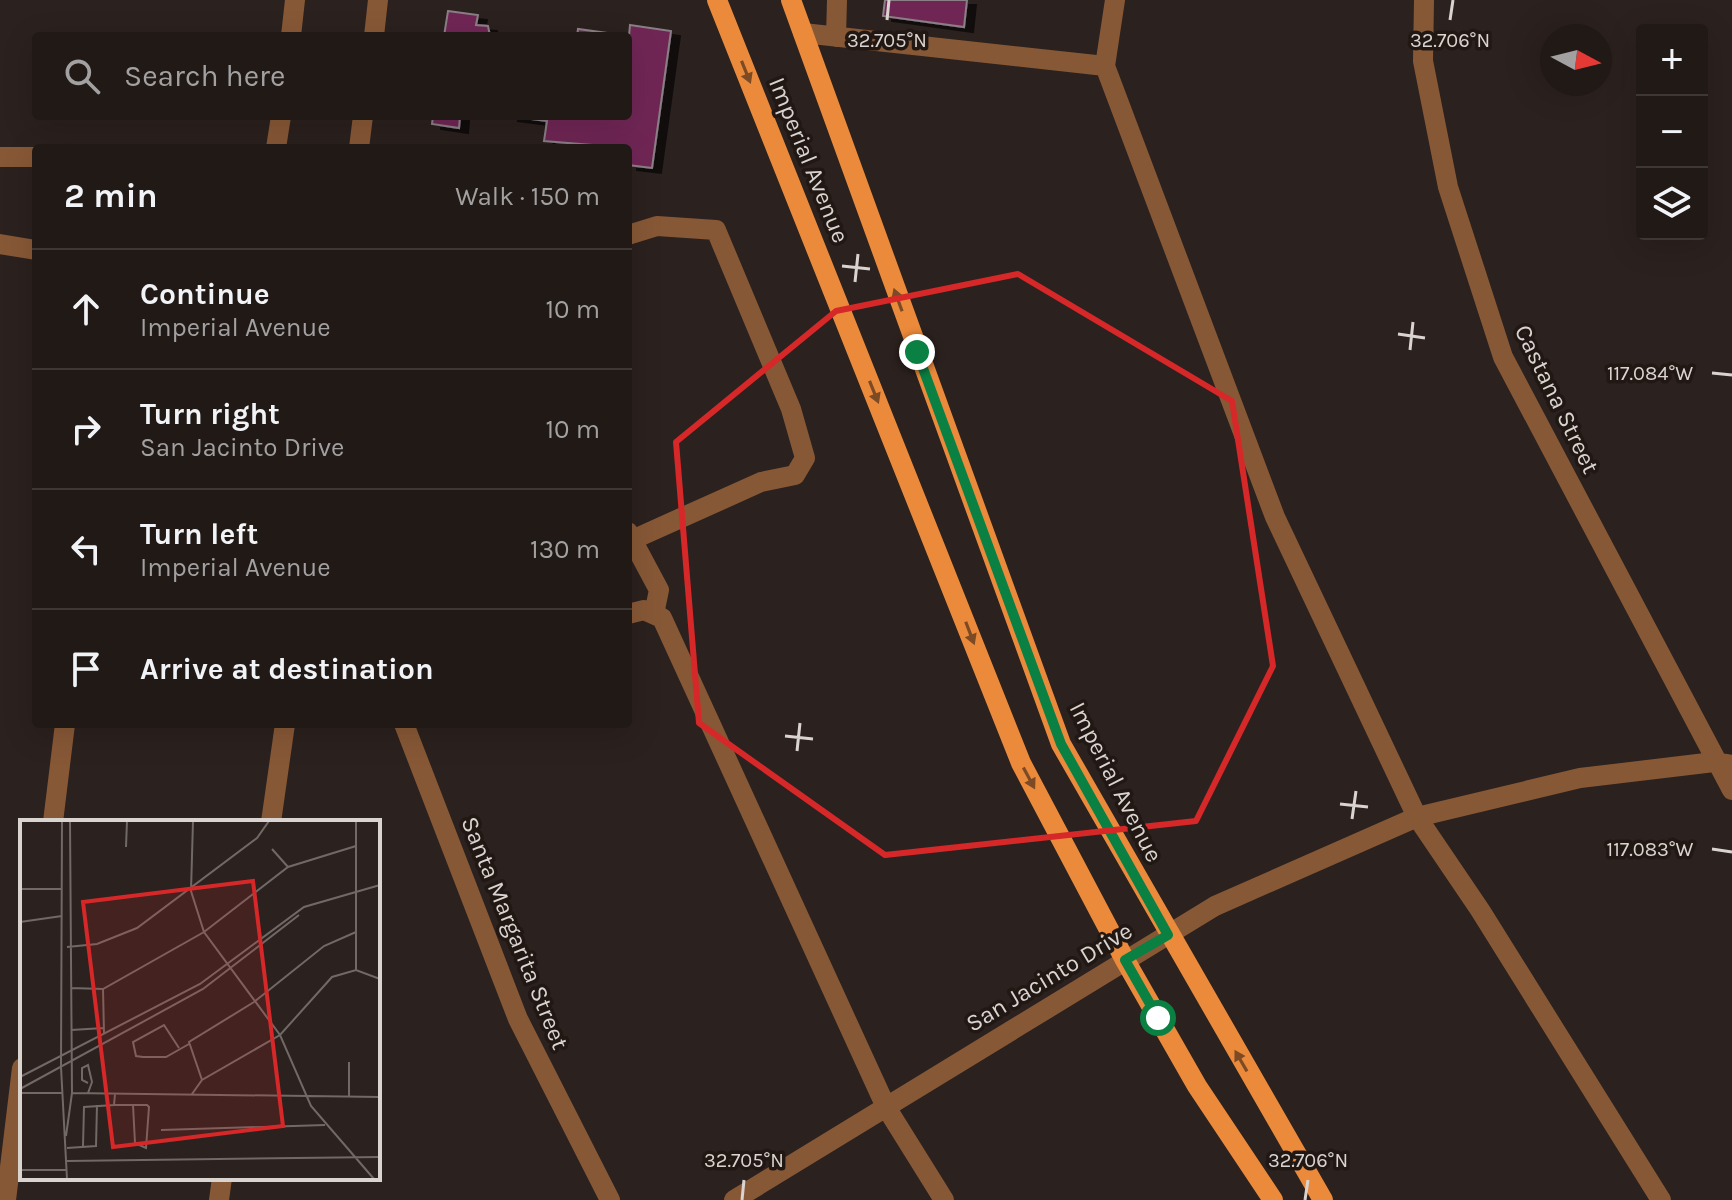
<!DOCTYPE html>
<html lang="en">
<head>
<meta charset="utf-8">
<style>
	body { margin:0; font-family:Karla,sans-serif; background:#28221f; color:#f1f3f6 }
	.controls { position:absolute; right:24px; top:24px; display:grid; overflow:hidden; border-radius:8px; box-shadow:0 8px 32px #0002 }
	.controls button { width:72px; height:72px; display:grid; place-items:center; padding:0; border:0; border-bottom:2px solid #3d3835; background:#201916; color:#f1f3f6; font:40px sans-serif }
	.compass { position:absolute; left:1540px; top:24px; width:72px; height:72px; border-radius:50%; background:#201916; box-shadow:0 8px 32px #0002; rotate:97deg }
	.stop { position:absolute; width:24px; height:24px; margin:-18px; border:6px solid #0b8043; border-radius:50%; background:#fff }
	.stop.end { background:#0b8043; border-color:#fff; box-shadow:0 2px 8px #0008 }
	.list { margin:0; padding:0; list-style:none }
	h2 { display:flex; justify-content:space-between; align-items:center; height:104px; margin:0; padding:0 32px; font-size:34px }
	h2 small { font-size:26px; font-weight:400; color:#a2a0a1 }
	.list li { display:grid; grid-template-columns:52px 1fr auto; gap:24px; align-items:center; box-sizing:border-box; height:120px; padding:0 32px; border-top:2px solid #3d3835 }
	.list b { display:block; font-size:30px; white-space:nowrap }
	.list p { margin:0; font-size:26px; white-space:nowrap; color:#a2a0a1 }
	.list em { font-size:26px; font-style:normal; color:#a2a0a1 }
	.icon { flex:none; width:44px; height:44px; fill:none; stroke:currentColor; stroke-width:2; stroke-linecap:round; stroke-linejoin:round }
	.map { position:relative; flex:none; width:1732px; height:1200px; overflow:hidden }
	.search { position:absolute; background:#201916; box-shadow:0 8px 32px #0002; left:32px; top:32px; width:600px; height:88px; display:flex; align-items:center; gap:20px; box-sizing:border-box; padding:0 28px; border-radius:8px; color:#a2a0a1; font-size:30px }
	.panel { position:absolute; background:#201916; box-shadow:0 8px 32px #0002; left:32px; top:144px; width:600px; height:584px; border-radius:8px }
	.map>svg:first-child { display:block }
	.building { fill:#6f2755; stroke:#8a7f85; stroke-width:2; filter:url(#shadow) }
	.lines { fill:none; stroke-linecap:round; stroke-linejoin:round }
	.minor { stroke:#875836; stroke-width:20 }
	.major { stroke:#eb8a3b; stroke-width:20 }
	.oneway { fill:#7c4b26 }
	.route { stroke:#0b8043; stroke-width:10 }
	.marked { fill:none; stroke:#d62828; stroke-width:6; stroke-linejoin:round }
	.ticks { fill:none; stroke:#dad4d1; stroke-width:3 }
	.labels { text-anchor:middle; dominant-baseline:central; stroke-width:7; stroke-linejoin:round; paint-order:stroke }
	.street-label { font-size:24px; fill:#dad4d1; stroke:#211814 }
	.inset-road { fill:none; stroke:#716966; stroke-width:2 }
	.view { fill:#d62828; fill-opacity:0.15; stroke:#d62828; stroke-width:4 }
	.inset-edge { fill:none; stroke:#dad4d1; stroke-width:4 }
	.ticks-label { font-size:20px; text-anchor:middle; fill:#dad4d1; stroke:#211814; stroke-width:7; stroke-linejoin:round; paint-order:stroke }
</style>
</head>
<body>
<div class="map">
<svg width="1732" height="1200" viewBox="0 0 1732 1200">
	<defs>
		<filter id="shadow"><feDropShadow dx="9" dy="5" stdDeviation="0" flood-color="#0009"/></filter>
	</defs>
	<rect width="100%" height="100%" fill="#2b211e"/>
	<path class="building" d="M885 0H967L964 27 883 16Z
		M448 11 478 15 476 25 488 26 490 36H444Z
		M630 25 671 31 652 168 628 165V148L544 141 547 121 508 116H628V36H577L578 29 629 36Z
		M433 116H460L459 128 432 124Z"/>
	<g class="lines">
		<path class="minor" d="M1115 0 1105 66 1275 517 1417 817 1480 910 1661 1200
			M1424 0 1423 61 1448 187 1503 357 1732 790
			M803 33 1105 66
			M291 36 295 0
			M374 36 378 0
			M836 37 837 0
			M276 148 281 116
			M359 148 363 116
			M0 157H36
			M628 235 657 226 716 230 791 409 805 458 795 475 761 482 632 540
			M0 244 36 250
			M628 532 659 590 654 614
			M628 614 644 610 662 618 886 1107 944 1200
			M404 724 518 1019 610 1200
			M53 822 65 724
			M271 822 285 724
			M6 1200 22 1068
			M219 1200 222 1178
			M734 1200 1215 906 1417 817 1580 778 1714 762 1732 765"/>
		<path class="major" d="M717 0 1021 763 1125 960 1197 1086 1273 1200
			M791 0 1061 744 1323 1200"/>
	</g>
	<defs><path id="oneway-solid" d="M-6-.8H1V-3.2L6.5 0L1 3.2V.8H-6Z" transform="scale(2)"/></defs>
	<g class="oneway">
		<use href="#oneway-solid" transform="translate(746 72) rotate(68)"/>
		<use href="#oneway-solid" transform="translate(898 300) rotate(-110)"/>
		<use href="#oneway-solid" transform="translate(874 392) rotate(68)"/>
		<use href="#oneway-solid" transform="translate(970 633) rotate(69)"/>
		<use href="#oneway-solid" transform="translate(1029 778) rotate(62)"/>
		<use href="#oneway-solid" transform="translate(1241 1061) rotate(-120)"/>
	</g>
	<g class="lines">
		<path class="route" d="M917 352 1061 744 1168 935 1125 960 1158 1018"/>
	</g>
	<path class="marked" d="M1018 274 1232 401 1273 666 1196 821 885 855 699 723 676 442 836 311Z"/>
	<path class="ticks" d="M887 20 889 0M1450 20 1453 0M842 266 870 269M855 282 858 254M1398 334 1425 338M1410 350 1413 322M1712 373 1732 375M785 736 813 739M797 751 800 723M1340 804 1368 807M1352 819 1356 791M1712 849 1732 852M742 1200 744 1180M1305 1200 1308 1180"/>
	<g class="labels">
		<g class="street-label">
			<text transform="translate(809 160) rotate(68)">Imperial Avenue</text>
			<text transform="translate(1557 399) rotate(64)">Castana Street</text>
			<text transform="translate(1116 782) rotate(63)">Imperial Avenue</text>
			<text transform="translate(515 933) rotate(68)">Santa Margarita Street</text>
			<text transform="translate(1049 977) rotate(-31)">San Jacinto Drive</text>
		</g>
	</g>
	<g transform="translate(20 820)">
		<rect width="360" height="360" fill="#2b211e"/>
		<path class="inset-road" d="M42 1 41 247 47 359M173 1 171 71 184 112 260 215 291 286 354 359M106 27 107 1M252 29 268 47M0 69H42M0 102 42 96M47 127 77 124 117 108 237 18 249 1M336 150V1M51 168 83 169 184 112 268 47 336 26M83 169 84 213M51 210 84 208M159 228 144 205 113 222 116 236 123 237H146L169 224M0 257 180 164 284 87 360 65M182 260 169 222 234 182 304 126 336 112M68 263 62 260V248L68 245 72 262 68 273M0 269 183 169 279 95M2 273H42M52 273 360 277M172 274 182 260 260 215 312 157 336 150 360 159M329 276V242M94 285H127L129 287 126 328 115 323 113 285M141 310 305 305M46 316 52 273 50 1M63 326 64 287 94 285 95 274M47 328 76 326 77 285M47 341 360 337M0 350H47"/>
		<path class="view" d="M233 61 263 306 93 327 63 82Z"/>
		<rect width="360" height="360" class="inset-edge"/>
	</g>
	<g class="ticks-label">
		<text x="887" y="47">32.705°N</text>
		<text x="1450" y="47">32.706°N</text>
		<text x="1650" y="380">117.084°W</text>
		<text x="1650" y="856">117.083°W</text>
		<text x="744" y="1167">32.705°N</text>
		<text x="1308" y="1167">32.706°N</text>
	</g>
</svg>
<div class="controls">
<button>+</button>
<button>−</button>
<button><svg class="icon" aria-label="layers" viewBox="0 0 24 24"><path d="M12 4l9 5-9 5-9-5zM3 14l9 5 9-5"/></svg></button>
</div>
<svg class="compass" viewBox="-18 -18 36 36"><path d="M0-13l5 13h-10z" fill="#e53935"/><path d="M0 13l5-13h-10z" fill="#a2a0a1"/></svg>
<div class="stop" style="left:1158px;top:1018px"></div>
<div class="stop end" style="left:917px;top:352px"></div>
<div class="search"><svg class="icon" aria-label="search" viewBox="0 0 24 24"><circle cx="10" cy="10" r="6"/><path d="M15 15l6 6"/></svg>Search here</div>
<section class="panel">
<h2>2 min<small>Walk · 150 m</small></h2>
<ul class="list">
<li><svg class="icon" aria-label="ahead" viewBox="0 0 24 24"><path d="M12 20V5M6 11l6-6 6 6"/></svg><div><b>Continue</b><p>Imperial Avenue</p></div><em>10 m</em></li>
<li><svg class="icon" aria-label="right" viewBox="0 0 24 24"><path d="M7 20v-9h11M14 6l5 5-5 5"/></svg><div><b>Turn right</b><p>San Jacinto Drive</p></div><em>10 m</em></li>
<li><svg class="icon" aria-label="left" viewBox="0 0 24 24"><path d="M17 20v-9H6M10 6l-5 5 5 5"/></svg><div><b>Turn left</b><p>Imperial Avenue</p></div><em>130 m</em></li>
<li><svg class="icon" aria-label="arrive" viewBox="0 0 24 24"><path d="M6 21V4h12l-3 4 3 4H6"/></svg><div><b>Arrive at destination</b></div></li>
</ul>
</section>
</div>
</body>
</html>
